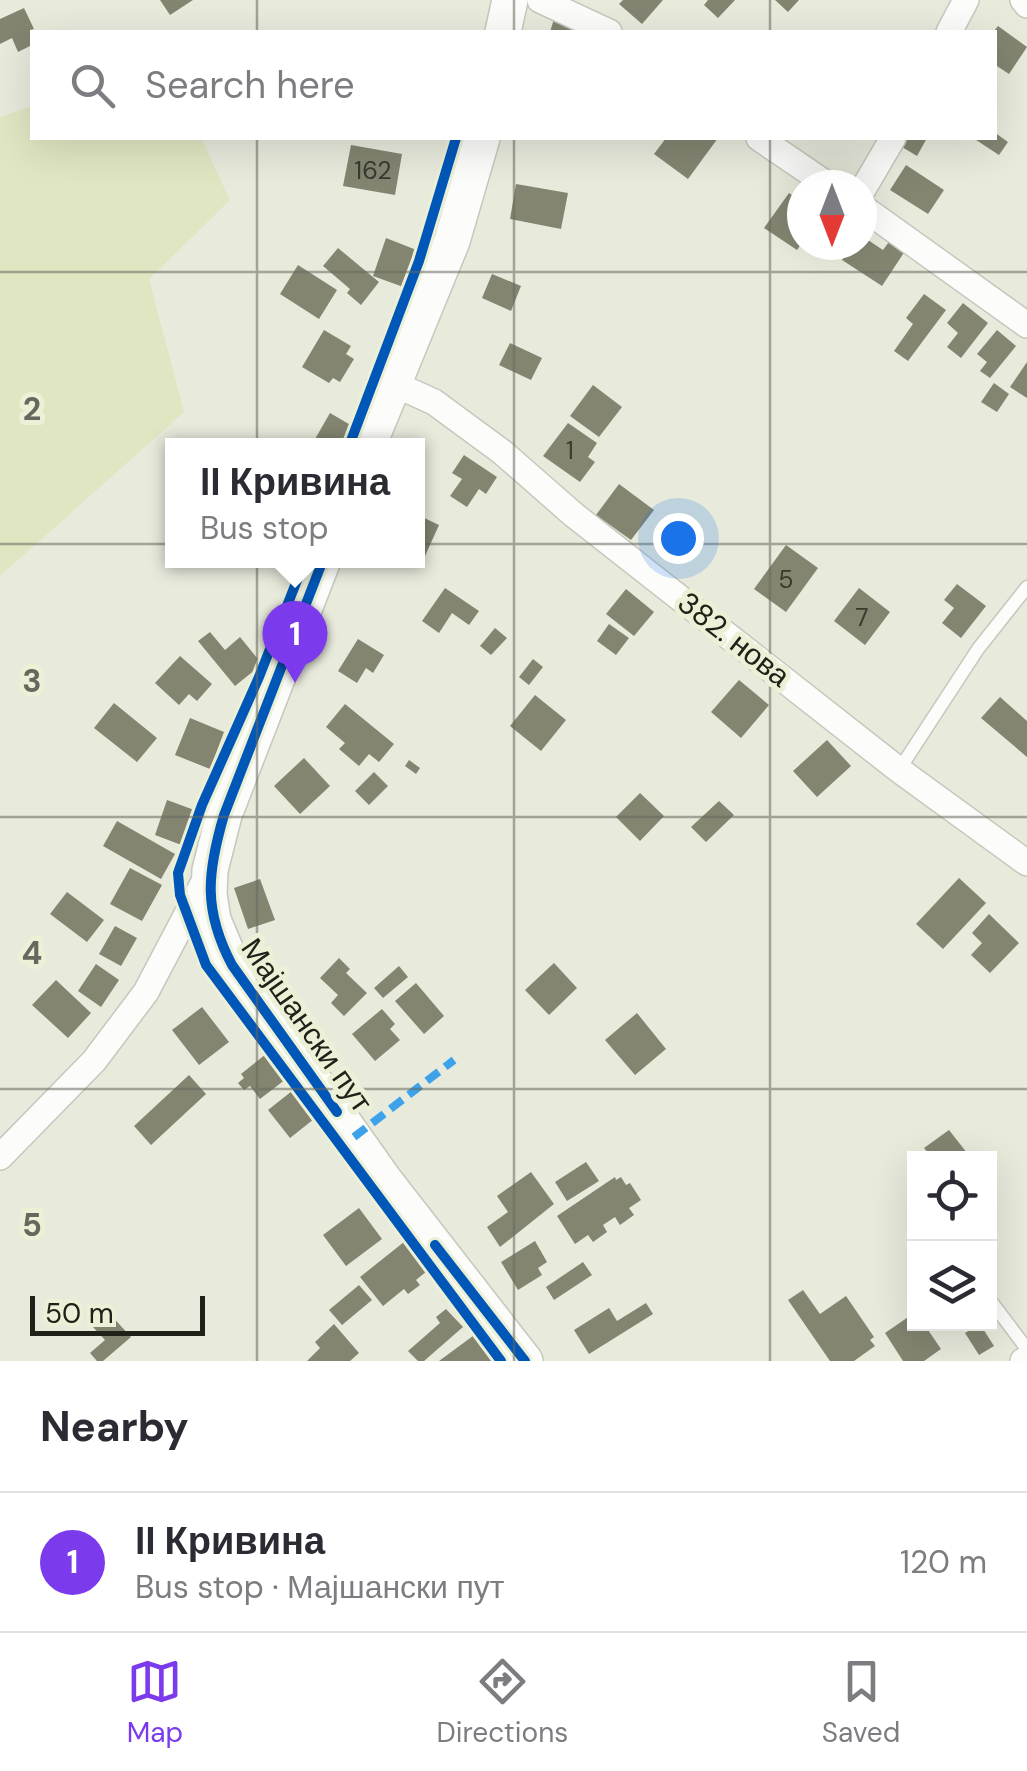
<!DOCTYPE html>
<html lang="en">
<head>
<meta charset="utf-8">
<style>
	body { margin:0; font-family:"DM Sans",sans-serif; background:#f2f2f3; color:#2b2b33 }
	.controls { position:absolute; right:30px; bottom:30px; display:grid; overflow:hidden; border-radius:0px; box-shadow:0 10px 40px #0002 }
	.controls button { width:90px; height:90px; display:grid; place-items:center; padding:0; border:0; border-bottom:2px solid #e1e1e2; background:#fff; color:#2b2b33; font:50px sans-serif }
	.compass { position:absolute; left:787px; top:170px; width:90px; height:90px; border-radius:50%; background:#fff; box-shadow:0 10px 40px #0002; rotate:180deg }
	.scale { position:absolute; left:30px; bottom:25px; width:175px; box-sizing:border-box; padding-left:10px; border:5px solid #202118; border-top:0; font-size:28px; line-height:35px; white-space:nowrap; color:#202118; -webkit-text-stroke:8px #ebf0d6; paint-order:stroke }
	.you { position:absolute; left:678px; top:538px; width:35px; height:35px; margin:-25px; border:8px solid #fff; border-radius:50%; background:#1a73e8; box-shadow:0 0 0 15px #1a73e833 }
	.badge { display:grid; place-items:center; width:65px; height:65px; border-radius:50%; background:#7c3aed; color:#fff; font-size:32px; font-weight:700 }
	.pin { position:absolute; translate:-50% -82px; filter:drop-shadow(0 2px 5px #0008) }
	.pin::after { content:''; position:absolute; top:52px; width:35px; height:30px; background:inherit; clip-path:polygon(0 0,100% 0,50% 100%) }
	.popup { position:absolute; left:165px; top:438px; width:260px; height:130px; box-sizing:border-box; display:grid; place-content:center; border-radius:0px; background:#fff; filter:drop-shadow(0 2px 8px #0005); font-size:32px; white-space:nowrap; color:#7c7c81 }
	.popup b { font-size:38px; color:#2b2b33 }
	.popup::after { content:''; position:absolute; left:50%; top:100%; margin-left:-20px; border:20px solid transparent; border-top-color:#fff }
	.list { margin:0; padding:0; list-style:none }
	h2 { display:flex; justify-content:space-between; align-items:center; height:130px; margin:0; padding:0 40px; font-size:42px }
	h2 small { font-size:32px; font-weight:400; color:#7c7c81 }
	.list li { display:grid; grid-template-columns:65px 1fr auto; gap:30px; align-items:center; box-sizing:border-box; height:140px; padding:0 40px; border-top:2px solid #e1e1e2 }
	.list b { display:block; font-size:38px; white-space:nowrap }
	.list p { margin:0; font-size:32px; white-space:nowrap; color:#7c7c81 }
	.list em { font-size:32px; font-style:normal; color:#7c7c81 }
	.icon { flex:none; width:55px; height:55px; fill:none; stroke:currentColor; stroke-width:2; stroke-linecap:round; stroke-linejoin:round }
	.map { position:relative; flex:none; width:1027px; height:1361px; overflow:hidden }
	.search { position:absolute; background:#fff; box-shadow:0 10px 40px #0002; left:30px; right:30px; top:30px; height:110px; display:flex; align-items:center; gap:25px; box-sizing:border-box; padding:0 35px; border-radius:0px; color:#7c7c81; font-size:38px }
	.sheet { height:270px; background:#fff }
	nav { display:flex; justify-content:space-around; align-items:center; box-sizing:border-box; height:140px; border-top:2px solid #e1e1e2; background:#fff; font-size:28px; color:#7c7c81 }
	nav a { display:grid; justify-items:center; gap:5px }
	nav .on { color:#7c3aed }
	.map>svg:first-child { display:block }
	.green { fill:#e0e6c2 }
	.building { fill:#838571 }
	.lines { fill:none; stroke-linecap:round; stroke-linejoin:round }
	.lane-casing { stroke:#c6c7bd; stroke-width:15 }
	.street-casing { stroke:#c6c7bd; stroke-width:28 }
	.secondary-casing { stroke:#c6c7bd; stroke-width:38 }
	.lane { stroke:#fcfcfa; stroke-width:12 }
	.street { stroke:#fcfcfa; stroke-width:25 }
	.secondary { stroke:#fcfcfa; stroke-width:35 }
	.quiet { stroke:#3da2ea; stroke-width:8; stroke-dasharray:15 8; stroke-linecap:butt }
	.cycleway-casing { stroke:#ebf0d6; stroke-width:16 }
	.cycleway { stroke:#0057b8; stroke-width:10 }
	.grid { fill:none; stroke:#66675d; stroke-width:2.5; stroke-opacity:0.55 }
	.labels { text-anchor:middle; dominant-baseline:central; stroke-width:10; stroke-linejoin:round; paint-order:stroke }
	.number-label { font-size:25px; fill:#393a2e }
	.street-label { font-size:30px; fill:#202118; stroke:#ebf0d6 }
	.grid-label { font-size:32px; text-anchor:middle; font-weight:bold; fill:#66675d; stroke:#ebf0d6; stroke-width:10; stroke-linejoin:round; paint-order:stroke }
</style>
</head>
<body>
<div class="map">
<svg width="1027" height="1361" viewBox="0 0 1027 1361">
	<rect width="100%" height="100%" fill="#e8eadc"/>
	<path class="green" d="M32 106V138H201L230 200 149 279 184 412 0 576V117Z"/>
	<path class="building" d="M160 0H193L170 15Z
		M623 0H663L642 24 619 4Z
		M708 0H735L718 18 704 5Z
		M775 0H799L788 12Z
		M24 8 34 29 30 30 32 45 18 52 12 38 0 44V19Z
		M556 12 596 32H550Z
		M998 26 1027 47 1009 74 994 64V31Z
		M994 132 1008 142 999 155 973 138H994Z
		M666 138H718L688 179 654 154Z
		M901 138H927L917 156 897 144Z
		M351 145 402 154 395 195 343 186Z
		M906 165 944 190 928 214 890 190Z
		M516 184 568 193 561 229 510 219Z
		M789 193 802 202V243L797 250 764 228Z
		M894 235 909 245 882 286 842 260 852 245H862V236L883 250Z
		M386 238 419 251 406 288 373 276Z
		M338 248 379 282 361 305 347 293 350 289 323 266Z
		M298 265 337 290 319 319 280 294Z
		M492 274 521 286 511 311 482 298Z
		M924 294 946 310 908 361 894 351 913 324 906 318Z
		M963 303 988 323 961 358 947 347 958 333 947 323Z
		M324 330 351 346 346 354 354 359 340 382 333 378 329 383 302 367Z
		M997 330 1016 346 990 378 980 371 987 362 977 354Z
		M510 343 542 358 531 380 499 365Z
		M1027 362V398L1010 387Z
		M994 383 1009 394 997 412 981 402Z
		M593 385 622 407 599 437 570 416Z
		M330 413 354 427 346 446H311Z
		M568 423 597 443 588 457 595 462 580 482 543 456Z
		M464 455 497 477 486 494 479 489 467 507 450 496 462 479 452 473Z
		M619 484 654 510 631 540 596 515Z
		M418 515 439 525 425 556 418 552Z
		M786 545 818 568 786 612 754 589Z
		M957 584 986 606 961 638 942 623 954 608 944 600Z
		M445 588 479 611 469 625 452 613 439 633 422 621Z
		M859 588 890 612 865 645 834 621Z
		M626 589 654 612 634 636 606 614Z
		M609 624 629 638 616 655 597 641Z
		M495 628 507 638 491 655 480 646Z
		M210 632 225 650 240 637 262 664 235 686 198 641Z
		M358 639 384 655 373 673 366 668 357 683 338 671Z
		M180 656 212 684 197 701 189 694 179 705 155 683Z
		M533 659 543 667 529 685 519 677Z
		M739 680 769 705 741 738 711 712Z
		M535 695 566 720 541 751 510 726Z
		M1000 697 1027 721V757L981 718Z
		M114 703 157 738 137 762 94 728Z
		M345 704 394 744 379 762 369 754 359 766 339 749 345 743 326 727Z
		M190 718 224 732 210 769 175 755Z
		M827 740 851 766 817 797 793 771Z
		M304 758 330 786 300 814 274 786Z
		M409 760 420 768 416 774 405 766Z
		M374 772 388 786 369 805 355 791Z
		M640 793 664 816 640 841 616 817Z
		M167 800 197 811 184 846 155 835Z
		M719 801 734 815 706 842 691 827Z
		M117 821 175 854 161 879 103 846Z
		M130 868 162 885 142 921 110 904Z
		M959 878 986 903 943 949 916 924Z
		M260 879 275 920 248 929 234 888Z
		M67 892 104 920 87 942 50 914Z
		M989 914 1019 943 990 973 971 955 982 943 972 933Z
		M115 926 137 938 121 966 99 954Z
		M339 958 350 969 346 973 367 993 344 1016 331 1003 338 995 320 978Z
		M554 963 577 988 549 1015 525 990Z
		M96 964 119 980 101 1007 78 991Z
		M399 966 408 977 383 998 374 988Z
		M56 980 91 1013 68 1038 32 1005Z
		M416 983 444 1016 424 1034 395 1001Z
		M202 1007 229 1042 199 1065 172 1030Z
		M382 1009 395 1024 390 1029 400 1040 375 1061 352 1034Z
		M637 1013 666 1049 635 1075 605 1040Z
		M266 1054 286 1079 260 1099 250 1086 244 1090 238 1083 244 1078 241 1074Z
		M189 1075 206 1094 151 1145 134 1126Z
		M292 1091 314 1119 290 1138 268 1110Z
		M949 1130 971 1158H932L924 1148Z
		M586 1162 599 1181 567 1201 555 1182Z
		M531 1172 554 1204 500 1247 487 1227 508 1212 497 1196Z
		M615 1177 616 1180 621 1177 626 1185 630 1183 641 1200 629 1208 634 1215 620 1225 615 1217 603 1225 607 1232 593 1242 588 1235 575 1244 557 1216Z
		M359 1208 382 1239 346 1266 323 1235Z
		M535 1241 547 1262 538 1268 542 1275 518 1290 501 1262Z
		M404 1242 427 1271 416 1280 420 1285 408 1294 404 1289 383 1306 360 1277Z
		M583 1262 592 1275 554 1300 546 1287Z
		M359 1285 372 1300 342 1325 329 1310Z
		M803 1290 820 1314 846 1296 874 1337 870 1340 875 1346 854 1361H830L788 1300Z
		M646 1303 653 1314 589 1354 574 1330 609 1308 617 1321Z
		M446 1309 463 1327 424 1361H418L408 1351 440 1323 436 1317Z
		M109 1313 131 1337 103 1361H97L90 1353 105 1340 93 1327Z
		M914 1313V1324H924L941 1349 924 1361H903L885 1333Z
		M334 1324 359 1353 350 1361H307L320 1348 315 1342Z
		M980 1324 994 1346 979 1355 965 1333Z
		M477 1333 497 1361H439Z"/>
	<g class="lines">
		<defs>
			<path id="lane" d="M899 770 978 649 1027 587
				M990 1300 1027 1349"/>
			<path id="street" d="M540 0 609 32
				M1023 0 1027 5
				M949 32 966 0
				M759 138 828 185
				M862 191 893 138
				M862 207 1027 325
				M392 383 434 402 502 452 574 515 899 770 1027 863
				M0 1157 94 1061 146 992 208 874
				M1023 1361 1027 1359"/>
			<path id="secondary" d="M503 32 510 0
				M368 446 452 241 482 138
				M323 560 224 815 210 870 209 894 213 920 232 965 385 1181 525 1361"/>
		</defs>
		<use href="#lane" class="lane-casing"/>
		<use href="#street" class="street-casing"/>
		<use href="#secondary" class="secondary-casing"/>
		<use href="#lane" class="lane"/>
		<use href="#street" class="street"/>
		<use href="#secondary" class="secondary"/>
		<path class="quiet" d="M354 1137 454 1060"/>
		<defs>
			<path id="cycleway" d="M349 446 419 261 456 138
				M305 560 259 677 202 805 178 873 180 895 206 965 501 1361
				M323 560 224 815C207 873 203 910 232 965L337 1112
				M435 1245 525 1361"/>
		</defs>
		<use href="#cycleway" class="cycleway-casing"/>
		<use href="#cycleway" class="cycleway"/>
	</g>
	<path class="grid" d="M257 0V32M514 0V32M770 0V32M257 138V1361M514 138V1361M770 138V1361M0 272H1027M0 544H1027M0 817H1027M0 1089H1027"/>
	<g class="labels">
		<g class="number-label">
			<text x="373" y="170">162</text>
			<text x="570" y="450">1</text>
			<text x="786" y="579">5</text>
			<text x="862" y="617">7</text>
		</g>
		<g class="street-label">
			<text transform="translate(734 639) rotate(38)">382. нова</text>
			<text transform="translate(307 1025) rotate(55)">Мајшански пут</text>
		</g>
	</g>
	<g class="grid-label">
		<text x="32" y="420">2</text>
		<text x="32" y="692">3</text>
		<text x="32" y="964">4</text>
		<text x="32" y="1236">5</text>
	</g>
</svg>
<div class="controls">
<button><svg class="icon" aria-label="locate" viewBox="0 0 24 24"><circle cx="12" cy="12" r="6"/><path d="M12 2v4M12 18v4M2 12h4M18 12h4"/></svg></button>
<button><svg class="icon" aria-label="layers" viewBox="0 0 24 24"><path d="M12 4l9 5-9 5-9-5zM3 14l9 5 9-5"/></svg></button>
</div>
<svg class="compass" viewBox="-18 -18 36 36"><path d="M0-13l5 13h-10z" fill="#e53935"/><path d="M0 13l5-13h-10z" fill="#7c7c81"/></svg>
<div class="scale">50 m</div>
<div class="you"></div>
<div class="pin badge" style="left:295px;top:683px">1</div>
<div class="popup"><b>II Кривина</b>Bus stop</div>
<div class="search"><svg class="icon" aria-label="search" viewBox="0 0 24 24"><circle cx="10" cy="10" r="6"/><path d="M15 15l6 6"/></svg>Search here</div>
</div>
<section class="sheet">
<h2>Nearby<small></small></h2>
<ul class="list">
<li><span class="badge">1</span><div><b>II Кривина</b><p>Bus stop · Мајшански пут</p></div><em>120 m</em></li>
</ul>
</section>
<nav>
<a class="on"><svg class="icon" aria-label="map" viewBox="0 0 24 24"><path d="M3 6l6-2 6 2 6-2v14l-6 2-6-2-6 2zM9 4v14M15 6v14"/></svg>Map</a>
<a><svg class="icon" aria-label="directions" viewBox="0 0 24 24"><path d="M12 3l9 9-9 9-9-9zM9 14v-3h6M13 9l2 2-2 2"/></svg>Directions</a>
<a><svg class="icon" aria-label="saved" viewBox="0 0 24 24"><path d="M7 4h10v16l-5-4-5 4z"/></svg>Saved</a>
</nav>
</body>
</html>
